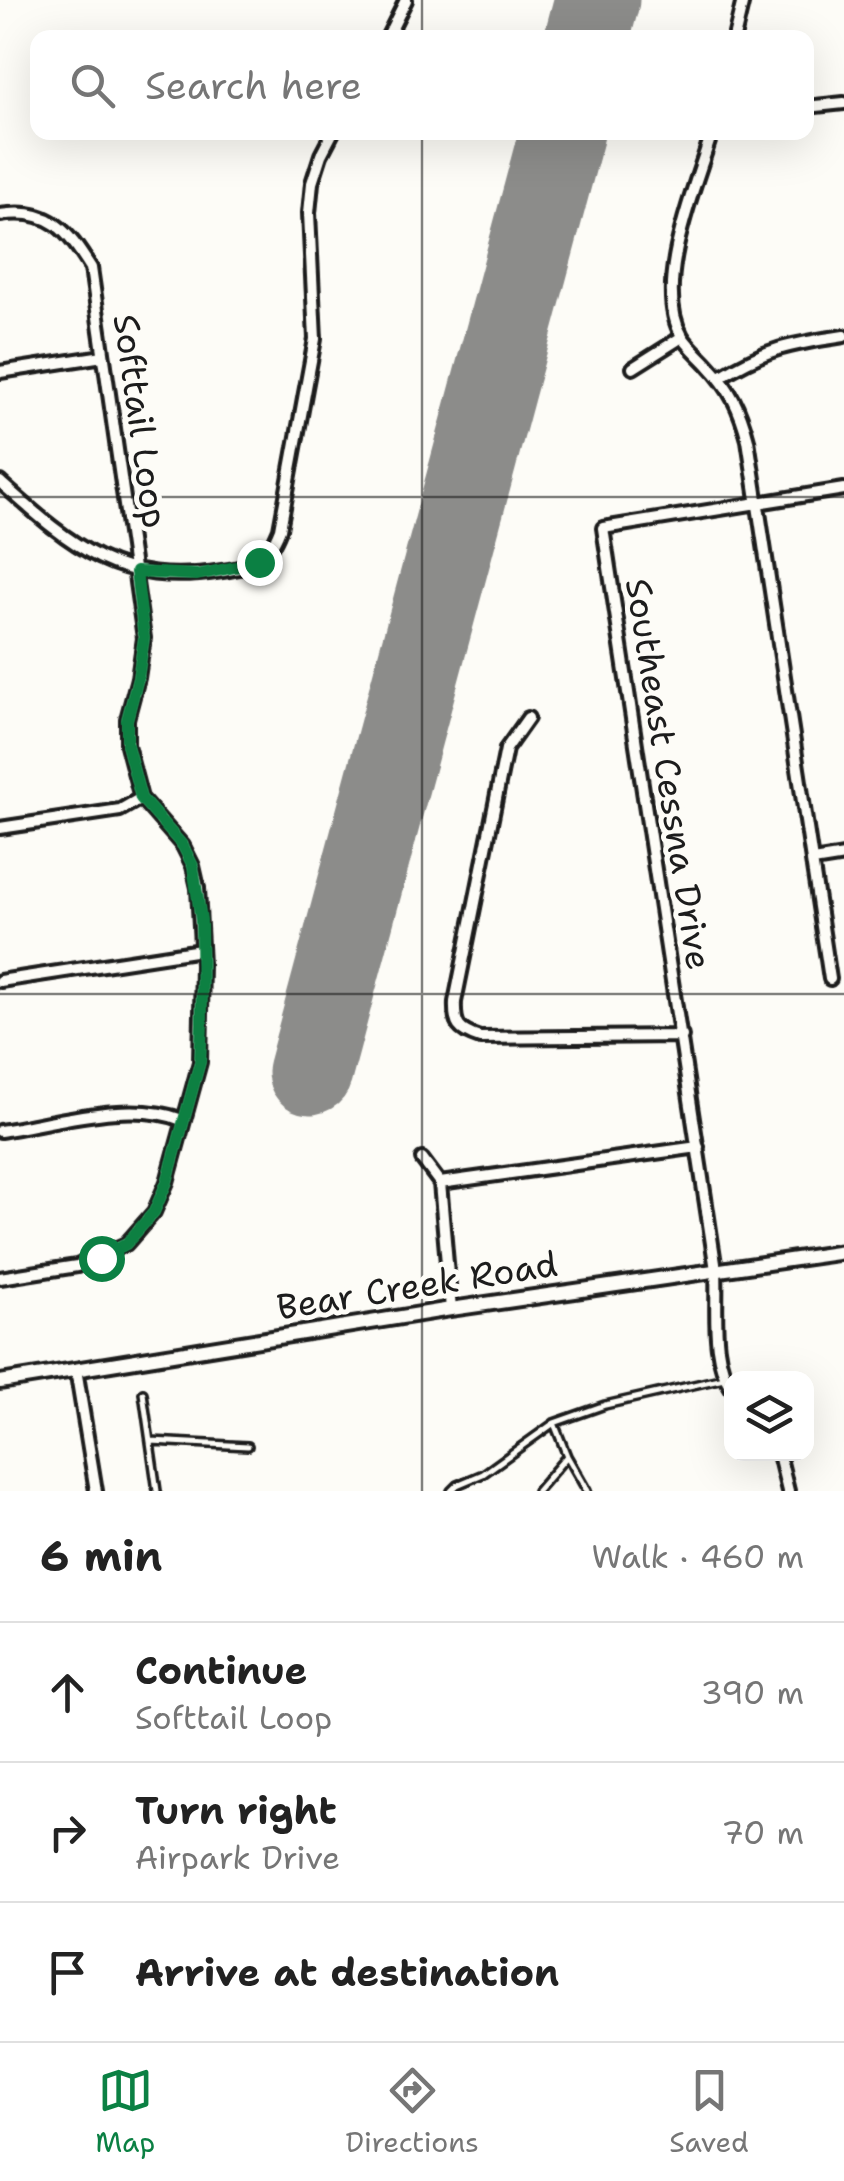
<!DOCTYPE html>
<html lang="en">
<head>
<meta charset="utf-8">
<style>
	body { margin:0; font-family:"Shantell Sans",sans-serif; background:#f2f2f2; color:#222 }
	.controls { position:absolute; right:30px; bottom:30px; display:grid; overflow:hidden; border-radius:20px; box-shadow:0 10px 40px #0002 }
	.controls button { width:90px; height:90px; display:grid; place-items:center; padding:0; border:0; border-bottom:2px solid #e0e0e0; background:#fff; color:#222; font:50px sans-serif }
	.stop { position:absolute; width:30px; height:30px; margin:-22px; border:8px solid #0b8043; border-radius:50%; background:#fff }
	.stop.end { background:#0b8043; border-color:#fff; box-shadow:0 2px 10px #0008 }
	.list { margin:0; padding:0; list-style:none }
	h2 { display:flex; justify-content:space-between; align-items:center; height:130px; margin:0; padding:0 40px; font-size:42px }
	h2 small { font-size:32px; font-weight:400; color:#767676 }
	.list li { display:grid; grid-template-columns:65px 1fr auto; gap:30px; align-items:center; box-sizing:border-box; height:140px; padding:0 40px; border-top:2px solid #e0e0e0 }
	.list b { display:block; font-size:38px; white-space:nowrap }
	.list p { margin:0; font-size:32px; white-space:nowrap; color:#767676 }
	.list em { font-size:32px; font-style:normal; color:#767676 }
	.icon { flex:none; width:55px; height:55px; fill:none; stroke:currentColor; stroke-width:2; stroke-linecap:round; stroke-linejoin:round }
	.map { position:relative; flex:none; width:844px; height:1491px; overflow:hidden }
	.search { position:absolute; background:#fff; box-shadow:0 10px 40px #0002; left:30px; right:30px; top:30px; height:110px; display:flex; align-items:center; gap:25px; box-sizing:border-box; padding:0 35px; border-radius:20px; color:#767676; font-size:38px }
	.sheet { height:550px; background:#fff }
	nav { display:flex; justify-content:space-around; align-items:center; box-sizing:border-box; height:140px; border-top:2px solid #e0e0e0; background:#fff; font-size:28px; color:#767676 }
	nav a { display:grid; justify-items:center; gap:5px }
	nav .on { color:#0b8043 }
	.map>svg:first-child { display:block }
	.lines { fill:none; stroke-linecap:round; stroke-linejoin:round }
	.runway { stroke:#8c8c8a; stroke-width:85 }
	.service-casing { stroke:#1c1c1c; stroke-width:12 }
	.minor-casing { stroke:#1c1c1c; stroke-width:18 }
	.tertiary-casing { stroke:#1c1c1c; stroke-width:20 }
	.service { stroke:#fdfcf7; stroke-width:5 }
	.minor { stroke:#fdfcf7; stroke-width:10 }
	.tertiary { stroke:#fdfcf7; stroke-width:12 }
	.route { stroke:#0b8043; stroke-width:12 }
	.grid { fill:none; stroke:#1c1c1c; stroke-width:2.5; stroke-opacity:0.55 }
	.labels { text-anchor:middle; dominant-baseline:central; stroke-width:10; stroke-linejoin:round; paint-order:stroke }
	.street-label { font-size:35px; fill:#1c1c1c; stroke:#fdfcf7 }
</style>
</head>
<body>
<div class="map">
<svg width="844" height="1491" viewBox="0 0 844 1491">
	<rect width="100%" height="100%" fill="#fdfcf7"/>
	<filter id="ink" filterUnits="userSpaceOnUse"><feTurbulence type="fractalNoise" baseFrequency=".01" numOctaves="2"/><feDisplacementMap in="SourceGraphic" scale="20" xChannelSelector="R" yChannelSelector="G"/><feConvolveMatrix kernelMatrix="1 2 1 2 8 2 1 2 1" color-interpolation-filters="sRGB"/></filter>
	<g filter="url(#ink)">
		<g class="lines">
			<path class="runway" d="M587 38 597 0
				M310 1072 562 132"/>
			<defs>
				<path id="service" d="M143 1393 157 1491
					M554 1423 567 1456 587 1491
					M151 1441 248 1446
					M451 1491 457 1485 483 1474 554 1423 605 1405 724 1378
					M537 1491 567 1456"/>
				<path id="minor" d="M387 38 406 0
					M734 38 743 0
					M806 107 844 103
					M712 132C696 186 652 285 682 336 688 346 700 356 708 365 730 388 740 409 748 440L830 979
					M0 215C50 207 67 230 91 268L144 638 138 678 127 719V745L141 798 183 846 193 866 198 888 202 965 200 1062 167 1182 154 1212 126 1244 77 1266 0 1278
					M633 368 682 337
					M0 372 103 356
					M720 377C767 348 790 344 844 336
					M0 482C73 547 118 588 222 571 256 566 267 562 280 529L315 339 309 213 312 183 321 155 333 132
					M528 718 506 749 455 1002C454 1025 458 1031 480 1038L682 1036
					M0 828 120 810 141 798
					M813 861 844 856
					M0 981 201 950
					M0 1131C54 1123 130 1099 182 1120
					M422 1159 440 1183 451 1309
					M440 1183 698 1147
					M76 1369 96 1491
					M732 1389C710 1356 718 1308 716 1270L603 528 844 489
					M779 1454 788 1491"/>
				<path id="tertiary" d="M0 1382 451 1309 844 1252"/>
			</defs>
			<use href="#service" class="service-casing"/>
			<use href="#minor" class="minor-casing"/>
			<use href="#tertiary" class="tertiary-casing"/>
			<use href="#service" class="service"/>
			<use href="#minor" class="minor"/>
			<use href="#tertiary" class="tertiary"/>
		</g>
	</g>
	<g class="lines" filter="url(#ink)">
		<path class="route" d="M101 1258 126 1244 154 1212 167 1182 200 1062 202 1024 201 920 193 866 183 846 141 798 127 745V720L138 678 144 638 136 572 197 575 259 562"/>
	</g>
	<path class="grid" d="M422 0V38M422 132V1491M0 497H844M0 994H844"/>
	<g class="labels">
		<g class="street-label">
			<text transform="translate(141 421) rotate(82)">Softtail Loop</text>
			<text transform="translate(669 774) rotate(81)">Southeast Cessna Drive</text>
			<text transform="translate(417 1285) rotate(-9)">Bear Creek Road</text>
		</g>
	</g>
</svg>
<div class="controls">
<button><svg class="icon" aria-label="layers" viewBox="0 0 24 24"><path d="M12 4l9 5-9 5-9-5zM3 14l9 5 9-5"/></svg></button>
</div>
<div class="stop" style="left:101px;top:1258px"></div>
<div class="stop end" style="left:259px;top:562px"></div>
<div class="search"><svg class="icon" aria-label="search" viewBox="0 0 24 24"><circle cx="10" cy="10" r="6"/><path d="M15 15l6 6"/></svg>Search here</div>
</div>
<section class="sheet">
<h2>6 min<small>Walk · 460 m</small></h2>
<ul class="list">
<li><svg class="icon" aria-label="ahead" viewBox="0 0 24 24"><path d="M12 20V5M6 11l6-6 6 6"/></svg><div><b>Continue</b><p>Softtail Loop</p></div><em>390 m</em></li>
<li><svg class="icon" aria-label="right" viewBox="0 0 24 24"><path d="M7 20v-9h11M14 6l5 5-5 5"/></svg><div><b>Turn right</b><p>Airpark Drive</p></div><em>70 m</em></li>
<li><svg class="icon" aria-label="arrive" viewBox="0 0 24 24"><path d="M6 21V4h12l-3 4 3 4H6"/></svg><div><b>Arrive at destination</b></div></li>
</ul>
</section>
<nav>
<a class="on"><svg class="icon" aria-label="map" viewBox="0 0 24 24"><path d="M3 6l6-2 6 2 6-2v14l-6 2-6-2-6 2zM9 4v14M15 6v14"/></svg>Map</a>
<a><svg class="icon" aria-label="directions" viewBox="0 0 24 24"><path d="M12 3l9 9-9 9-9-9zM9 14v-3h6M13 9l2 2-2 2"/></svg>Directions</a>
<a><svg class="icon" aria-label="saved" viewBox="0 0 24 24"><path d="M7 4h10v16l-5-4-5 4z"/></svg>Saved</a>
</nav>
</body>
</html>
